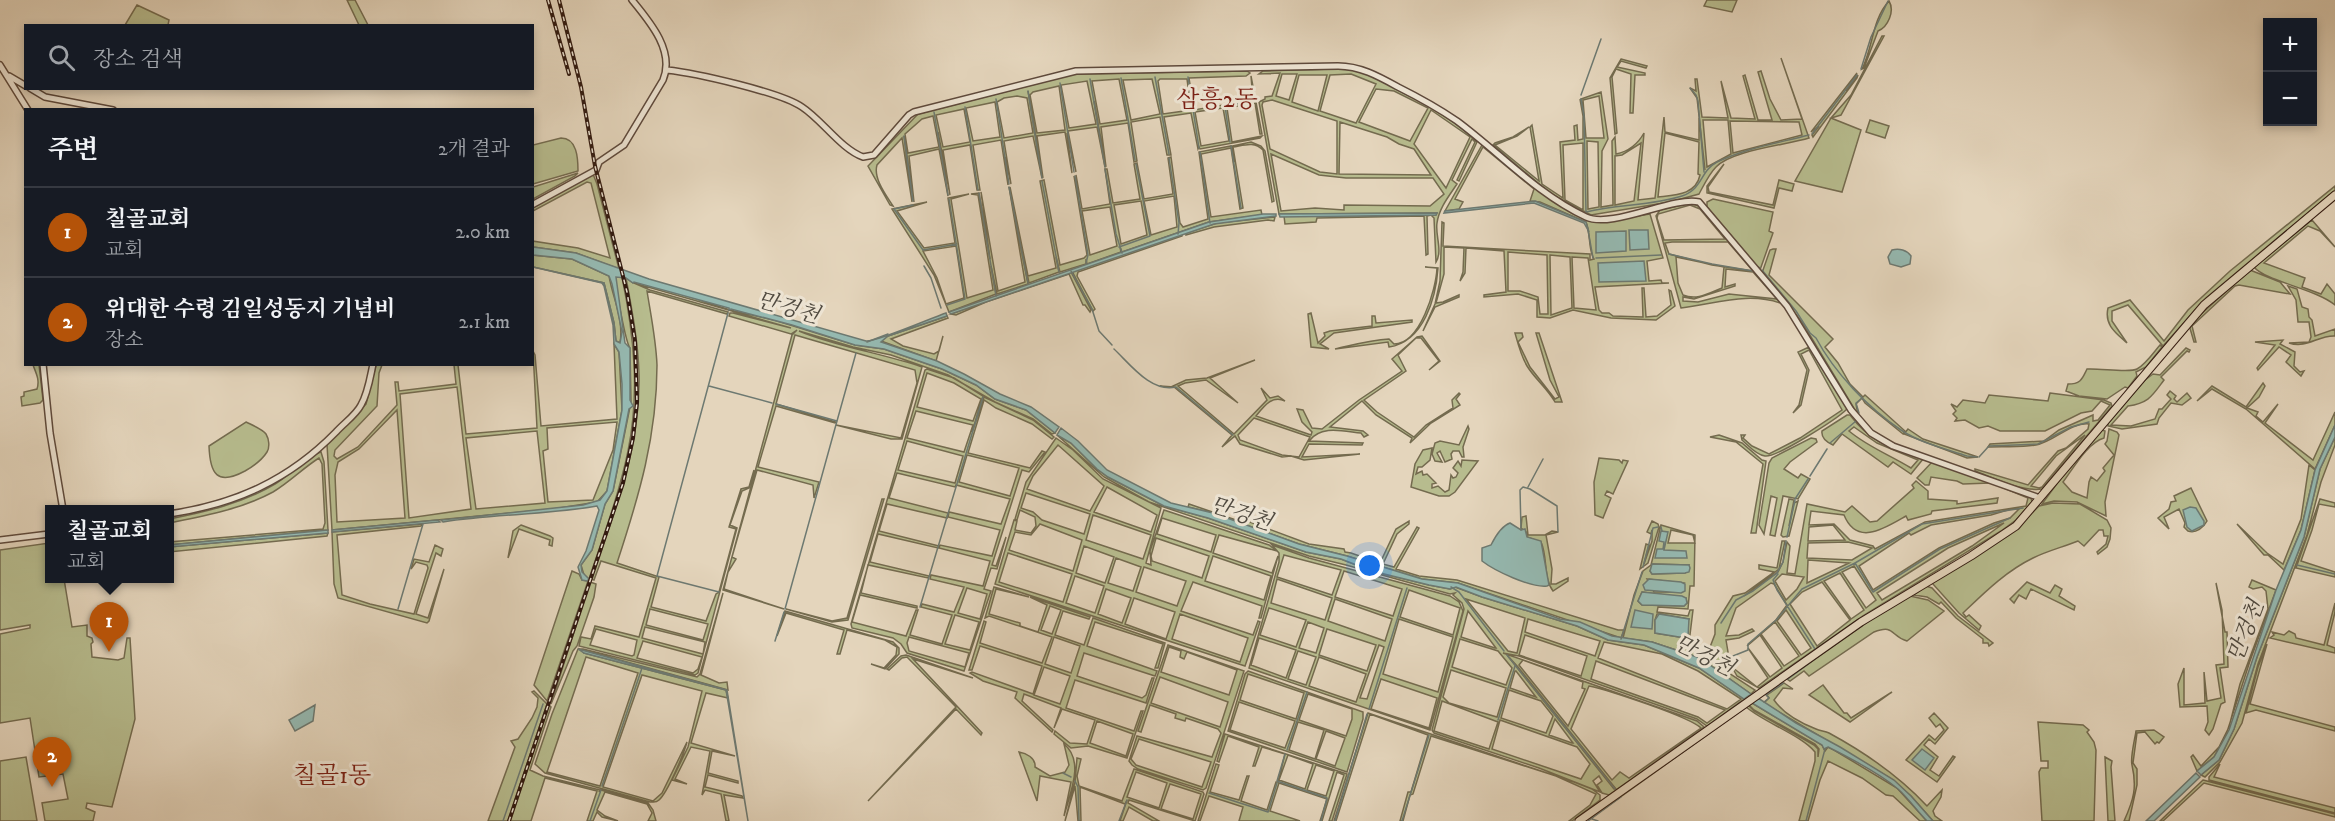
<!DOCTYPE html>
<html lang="ko">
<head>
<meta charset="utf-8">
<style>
	body { margin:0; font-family:"IM FELL DW Pica","Noto Serif KR",serif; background:#242831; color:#f1f3f6 }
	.controls { position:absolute; right:18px; top:18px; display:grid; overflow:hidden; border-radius:0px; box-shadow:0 3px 9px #0003 }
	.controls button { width:54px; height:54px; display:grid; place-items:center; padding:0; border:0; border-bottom:2px solid #363941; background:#171b24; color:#f1f3f6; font:30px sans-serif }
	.you { position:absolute; left:1370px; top:566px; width:21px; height:21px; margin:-15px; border:4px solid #fff; border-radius:50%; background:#1a73e8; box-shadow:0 0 0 9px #1a73e833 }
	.badge { display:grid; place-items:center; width:39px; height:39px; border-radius:50%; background:#b45309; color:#fff; font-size:20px; font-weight:700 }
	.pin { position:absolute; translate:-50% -50px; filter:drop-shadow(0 2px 3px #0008) }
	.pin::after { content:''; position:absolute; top:32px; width:21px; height:18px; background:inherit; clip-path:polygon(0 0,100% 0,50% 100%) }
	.popup { position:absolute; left:45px; top:505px; width:129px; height:78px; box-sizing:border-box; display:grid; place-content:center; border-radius:0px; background:#171b24; filter:drop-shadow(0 2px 4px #0005); font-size:20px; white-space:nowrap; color:#9ea1a6 }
	.popup b { font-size:22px; color:#f1f3f6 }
	.popup::after { content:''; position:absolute; left:50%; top:100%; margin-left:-12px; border:12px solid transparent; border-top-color:#171b24 }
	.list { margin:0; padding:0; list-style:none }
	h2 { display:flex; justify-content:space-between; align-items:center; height:78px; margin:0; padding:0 24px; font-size:26px }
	h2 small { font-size:20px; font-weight:400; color:#9ea1a6 }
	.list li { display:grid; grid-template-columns:39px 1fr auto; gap:18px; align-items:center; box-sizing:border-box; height:90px; padding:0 24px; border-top:2px solid #363941 }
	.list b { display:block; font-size:22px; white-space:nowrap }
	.list p { margin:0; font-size:20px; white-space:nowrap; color:#9ea1a6 }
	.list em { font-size:20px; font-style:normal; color:#9ea1a6 }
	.icon { flex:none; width:33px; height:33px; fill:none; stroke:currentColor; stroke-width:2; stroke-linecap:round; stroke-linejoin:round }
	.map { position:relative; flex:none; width:2335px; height:821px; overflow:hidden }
	.search { position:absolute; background:#171b24; box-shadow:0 3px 9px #0003; left:24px; top:24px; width:510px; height:66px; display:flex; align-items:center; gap:15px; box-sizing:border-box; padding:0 21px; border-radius:0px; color:#9ea1a6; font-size:22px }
	.panel { position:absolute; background:#171b24; box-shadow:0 3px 9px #0003; left:24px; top:108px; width:510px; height:258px; border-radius:0px }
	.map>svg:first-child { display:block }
	.green { fill:#b7bc8e; stroke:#746b4f; stroke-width:1.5; fill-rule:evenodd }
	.water { fill:#95b9b1; stroke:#6d7971; stroke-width:1.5 }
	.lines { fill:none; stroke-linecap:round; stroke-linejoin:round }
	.stream { stroke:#6d7971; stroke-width:1.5 }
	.minor-casing { stroke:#5e493b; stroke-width:8 }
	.major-casing { stroke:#321a10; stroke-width:9 }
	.minor { stroke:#ede4d3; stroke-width:5 }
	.major { stroke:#e4d5bc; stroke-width:7 }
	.rail-casing { stroke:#321a10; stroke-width:4 }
	.rail { stroke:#ede4d3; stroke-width:1.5; stroke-dasharray:4.5; stroke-linecap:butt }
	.labels { text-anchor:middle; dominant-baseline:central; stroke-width:6; stroke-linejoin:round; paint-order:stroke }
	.water-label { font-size:22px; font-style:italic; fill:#504a40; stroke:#ede4d3 }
	.quarter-label { font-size:24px; fill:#7a1f14; stroke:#ede4d3 }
</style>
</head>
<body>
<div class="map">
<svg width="2335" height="821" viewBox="0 0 2335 821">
	<rect width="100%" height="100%" fill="#e4d5bc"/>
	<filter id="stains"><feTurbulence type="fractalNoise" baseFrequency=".00333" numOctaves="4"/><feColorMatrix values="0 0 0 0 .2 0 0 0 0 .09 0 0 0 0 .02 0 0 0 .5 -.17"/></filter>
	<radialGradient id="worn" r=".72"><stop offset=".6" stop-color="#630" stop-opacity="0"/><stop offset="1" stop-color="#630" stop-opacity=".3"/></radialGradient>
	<path class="green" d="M347 0H355L368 25H359Z
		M1707 0H1737L1732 12 1704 6Z
		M1889 1C1895 11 1888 27 1878 31L1864 68 1862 69C1873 48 1872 19 1889 1Z
		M137 5 169 20 168 25H125Z
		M1882 36H1884L1841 115 1831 118 1861 130 1842 192 1795 181 1831 118 1851 95Z
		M1781 58 1809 138C1787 145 1732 150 1716 167 1709 174 1704 185 1699 194L1670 202 1591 215 1551 194 1493 145 1495 143 1513 137 1529 127 1517 136 1495 145 1539 181 1530 127 1532 125 1542 184 1563 198 1560 142 1575 140 1574 126 1577 125 1578 140 1583 139V116L1580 99 1584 115 1581 99 1601 92 1608 139 1602 151 1601 207 1613 205 1612 141 1615 137 1616 154C1630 151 1639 142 1644 133L1638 200 1655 198 1664 117 1665 132 1699 140V118L1705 170 1697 98 1690 88 1696 91 1695 79H1697L1702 117 1728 118 1721 81 1731 118 1755 119 1743 76 1745 75 1758 120H1772L1758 72 1761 71 1770 99 1781 120 1802 119ZM1599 96 1604 138H1586L1583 100ZM1703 120H1728L1731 154 1707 167ZM1730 121 1799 122 1802 135 1733 153ZM1665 133 1699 142 1698 174 1700 175C1696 195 1675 195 1658 197ZM1587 141 1598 142 1599 207 1588 209ZM1583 143V210L1565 200 1563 145ZM1641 143 1634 201 1615 205V156L1622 155Z
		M1621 59 1647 66 1646 68 1621 61 1617 67 1645 73V75H1635L1633 113H1630L1631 74 1616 69 1612 77 1617 133 1615 134 1610 78Z
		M1333 69C1341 70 1352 68 1361 72 1395 84 1452 116 1477 142L1459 181 1457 180 1475 142 1472 139 1452 180 1457 184C1449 196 1439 208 1437 223 1435 235 1443 251 1436 262L1434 218 1431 215 1427 216 1428 254 1426 255 1424 216 1317 218 1316 222 1285 224 1284 216 1436 215 1437 213 1279 214 1259 102 1265 99V97L1272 96 1280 73 1259 74 1263 71ZM1282 74H1297L1289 100 1276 96ZM1351 74 1376 84 1356 123 1320 111 1330 75ZM1299 75H1327L1318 111 1292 102ZM1376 89 1394 91 1428 108 1410 141 1359 122ZM1272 100 1337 121V174L1320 172 1270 149 1262 105 1263 102ZM1431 110 1470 137 1446 188 1414 144ZM1340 122 1387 137 1399 144 1414 149 1431 175 1339 174ZM1271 154 1319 175 1346 178H1433L1444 194 1430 206 1344 205V210L1315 208 1281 211Z
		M1247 71 1250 73 1246 76 1189 78 1194 110 1253 100 1251 76 1262 134H1260L1255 103 1227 108 1232 142 1262 136 1260 138 1200 149 1199 147 1198 149 1191 113 1164 117 1171 155H1167L1160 117 1131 122 1137 161 1134 162 1128 123 1101 127 1106 167 1094 101 1105 167 1097 127 1068 131 1076 172 1067 133 1072 173 1065 132 1037 136 1043 178 1028 91 1042 178 1033 136 1004 141 1011 184 1005 157 1008 185 1001 140 973 145 980 190H977L970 145 943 150 950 195 938 132 948 196 939 149 909 156 914 202 904 136 912 202 902 138 877 165C873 178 886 195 893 206L890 205 868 166 918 114 1074 74ZM1119 79 1127 120 1100 124 1092 81ZM1152 79 1160 114 1131 120 1123 80ZM1160 79H1187L1191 110 1163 114 1158 81ZM1087 81 1096 124 1069 128 1061 85ZM1059 86 1065 130 1037 133 1030 95 1033 92ZM1017 96 1027 98 1033 133 1004 138 997 102 1004 98ZM995 102 1000 137 973 141 966 108ZM1223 108 1229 141 1201 146 1195 112ZM964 109 970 142 943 147 936 115ZM933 116 939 147 908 153 905 134 922 119Z
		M1857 73 1846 91 1858 75 1857 78 1813 137 1812 135 1819 126 1811 132Z
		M1870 120 1889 126 1885 138 1866 132Z
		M561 138C577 138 578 158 578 171L533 184V145Z
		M1251 142 1261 146 1265 151 1274 201 1272 202 1263 150C1254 141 1245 145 1233 147L1243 208 1240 209 1231 148 1201 154 1211 217 1261 210 1262 215 1209 222 1122 252 1120 247 1121 252 1087 264 1086 259V264L1060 272 1056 257 1059 272 1029 283 1010 187 1028 276 1056 268 1040 181 1044 180 1060 265 1084 258 1087 255 1074 176 1078 195 1076 175 1082 209 1110 204 1105 169H1107L1113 203 1140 199 1134 164 1137 163 1144 199 1173 194 1168 158 1171 157 1180 223 1183 227 1208 219 1199 152 1231 146 1234 162 1232 146ZM1174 196 1177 227 1151 235 1144 201ZM1141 201 1147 235 1121 244 1114 205ZM1110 207 1117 246 1090 255 1082 211Z
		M1482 145 1579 215 1604 221 1650 214 1663 258 1647 261 1649 281 1661 280 1662 283H1669L1595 287 1599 310 1602 313H1609L1613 316 1643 317 1642 288H1644L1646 317 1657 316 1671 305 1669 290 1671 291 1675 306 1656 320 1611 318 1573 310 1550 318 1537 317V300L1518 294 1484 297V295L1506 292 1504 251 1466 248 1465 273 1460 281 1463 272 1464 248 1444 247V274L1436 303 1443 302 1459 295V297L1435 307 1423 331 1435 304 1440 281 1442 222 1444 223 1443 246 1590 254V260L1594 259C1588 250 1591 234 1586 222L1540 202 1530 201 1534 189 1483 147 1455 199 1463 202 1459 209 1445 211ZM1508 252 1547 255 1548 314H1540L1538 297 1520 291H1508ZM1550 255 1570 257 1572 308 1551 315ZM1572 257 1588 258 1596 310 1574 308Z
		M1724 164 1708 187 1709 192 1773 205 1779 180 1794 184 1792 191 1779 188 1774 208 1707 193V186Z
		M578 173 575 176 533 199V187Z
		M593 174 597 184 619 269 576 253 533 247 532 241 578 248 610 258 591 183 587 182 533 211V206Z
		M2335 186V190L2206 298 2163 346 2128 305 2112 311V321L2127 343C2116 333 2104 325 2108 308L2130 300 2164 341 2188 310 2230 271Z
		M1009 187 1028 284 997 294 991 266 996 294 949 312 934 275 892 209 927 202 897 211 924 248 955 243 948 198 969 194 951 199 967 298 993 290 978 195 971 194 979 193 990 259 981 192 998 291 1025 282ZM956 246 964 298 946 304 937 278 923 251Z
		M1713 199 1773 212 1769 231 1773 233 1760 270 1707 207V202Z
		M1690 203 1702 207 1783 304C1748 291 1716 304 1681 308L1656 216 1660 210ZM1690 205 1700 209 1725 239 1664 240 1657 218 1658 214ZM1672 242H1728L1753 271 1712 265 1669 254 1665 243ZM1676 257 1724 267 1722 288C1709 293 1697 301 1683 295L1678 283ZM1726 269 1753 272 1777 299 1729 294 1698 302 1683 301V297L1694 299 1735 286V284L1725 287Z
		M1275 217 1274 221 1268 220 1214 227 1186 235V233L1217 223Z
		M2312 220 2335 247 2320 231 2308 226 2264 263 2305 278 2302 287 2321 294 2327 284 2335 294V305C2316 289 2265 281 2254 267Z
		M1182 234V236L1078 272 1077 276 1095 309 1093 311 1072 271Z
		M1773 249H1776L1769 275 1833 339 1825 347 1838 363 1850 384 1863 397 1865 395 1905 431 1903 434 1865 403 1862 398 1856 404 1858 415 1802 322 1762 273 1770 250Z
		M532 255 572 259 609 276C613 299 624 319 620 343L616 341 614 323 604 283 533 267Z
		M1425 267 1438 268C1436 297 1424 342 1389 347L1388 342 1335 349C1353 345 1370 340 1389 339L1394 344C1420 344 1436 290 1437 268Z
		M2250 270 2280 282 2290 294 2239 285 2235 286 2192 326 2196 342H2194L2189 325Z
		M1071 272 1091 310 1090 312 1085 305H1083L1069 274 986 302 956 315 951 314Z
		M615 277H622C634 335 640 393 628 451 619 495 603 537 589 579L584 575 581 565 592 550 605 504 613 491 631 402 630 348C626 344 615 285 615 277Z
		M626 278 633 283 634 281 688 296 730 310 774 320 855 345 884 349 942 369 976 385 995 399 1026 410 1055 433 1052 434 1033 419 995 402 948 375 891 355 853 347 799 331C837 347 882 353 922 367L902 439H891L836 425 901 438 917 383 915 370 795 335 776 404 836 422 835 423 776 406 758 467 819 482 814 498 813 485 757 470 732 557 736 559 728 572 724 589 784 609 723 590 792 335 797 330 791 334 729 316 730 313H733L791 328 634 283 650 290 728 312 727 314 647 291C651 316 656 340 657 365 657 436 639 496 617 563L659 577 651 607 706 621 716 594 719 592 736 529 729 527 741 489 749 487 754 470 749 488 742 491 730 525 737 528 698 673 695 675 579 646 581 637 591 639 595 626 639 637 656 578 601 561 594 580 591 579C615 512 641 446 639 374 638 341 632 310 626 278ZM650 609 708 624 703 640 646 625ZM645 627 705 642 703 654 642 638ZM596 629 637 640 634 655 632 656 590 645ZM643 641 702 657 698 669 693 673 637 658Z
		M2288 286 2297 289 2302 307 2308 309 2309 317 2312 320 2315 336 2335 329V336C2318 335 2307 349 2289 343L2309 342 2311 337 2309 322H2298L2296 300Z
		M1311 313 1318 343 1325 336 1324 333 1330 331 1372 326V316H1375L1376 323 1412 320V322L1334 333 1320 344 1329 349 1311 347 1308 314Z
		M947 316 948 318 891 339 903 346 934 354 939 351 943 336 936 361 881 341 888 336Z
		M1515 333H1522L1523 337 1518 342 1530 367 1555 399 1559 397 1550 380 1536 333H1539L1562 402H1555C1547 388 1535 379 1527 366 1521 356 1518 344 1515 333Z
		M1422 336 1440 361 1429 370 1439 361 1421 338H1416L1398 355 1406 371 1364 400 1377 412 1414 437 1426 425 1453 408 1452 400 1459 393 1460 394 1456 399 1460 405 1431 423 1410 443 1412 438 1376 415 1362 401 1330 427 1363 431 1368 435 1364 437 1361 433C1342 431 1321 425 1309 441L1363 443 1362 445 1309 444 1302 457 1360 454 1304 460 1291 456 1282 457 1240 444 1235 436 1222 447 1232 435 1174 387 1160 386 1171 387 1186 380 1207 378 1255 360 1210 378 1238 403 1206 380 1185 383 1178 386 1234 434 1267 400 1261 388 1270 398 1278 396 1285 401C1272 395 1264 406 1256 416L1311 435 1312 432 1302 422 1297 409 1303 410 1312 428 1322 429 1359 400 1402 371 1392 359 1417 337ZM1254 418 1310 437 1299 457 1282 455 1240 440 1238 435Z
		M2283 340 2280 344 2295 352 2294 366 2300 372 2304 371 2301 376 2286 362 2291 355 2279 347 2258 370 2257 368 2275 345 2255 342Z
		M614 344 619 352 622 410 607 491 597 502 553 509 332 530 327 444 366 404 376 365H382L379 373 377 406 335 450 334 456 337 459 358 447 397 405 395 382H398L399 391 456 384 454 365H458L466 434 537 428 533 351 535 355 541 426 617 419ZM457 387 471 509 409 518 400 394ZM397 410 405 518 337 522 335 475 338 462 359 449ZM617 422 613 450 593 500 548 502 543 451 548 449 547 428ZM537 431 545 503 476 509 466 438Z
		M2160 345 2162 347 2146 367 2136 372 2137 376 2128 388 2125 387 2107 399 2079 396 2066 391 2068 384C2081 384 2082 379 2087 369 2099 368 2130 373 2137 369 2146 364 2153 353 2160 345Z
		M1809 347 1847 407V409C1837 419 1776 458 1765 456 1756 455 1748 445 1742 440L1741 435H1745L1743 438 1752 446 1769 454 1800 438 1842 410 1809 350 1801 354 1809 370 1801 405 1793 413 1799 405 1807 370 1798 352Z
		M2186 348 2190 350 2189 352 2187 351 2161 377 2164 380C2152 396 2149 403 2128 406L2111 425 2131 426 2155 419 2159 409H2162L2171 399 2167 395 2170 391 2176 396 2174 399 2177 402 2187 393 2191 398 2182 405 2171 403 2159 418 2157 424 2122 429 2108 426V423L2145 380 2153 374 2160 375Z
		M33 365H39L43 400 40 403 22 406 21 397 24 396V392L37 389C40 380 36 373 33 365Z
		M927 369 954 378 983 396 972 432 984 397 1033 420 1054 437 1052 439 1032 424 996 408 984 400 968 453 1030 468 1042 451 1045 452 1029 472 1022 470 992 565 996 566 1006 537 997 569 991 568 984 589 991 591 964 671 907 653 901 644 893 638 852 628 851 624 925 370ZM927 373 954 383 981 399 973 421 917 407ZM916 411 973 425 964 452 907 438ZM907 441 963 456 955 483 898 470ZM967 455 1019 468 1010 496 959 482ZM897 473 955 487 956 485 1010 499 1001 524 949 512 948 517 1000 530 992 556 940 545 939 548 990 561 983 586 931 575 930 579 964 587 954 612 922 604 921 607 952 615 942 644 910 635 918 610H916L906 636 852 622 860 595 917 608V606L861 593 868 565 928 578 929 576 870 562 878 534 938 548 939 546 879 531 887 504 947 518 948 513 889 498ZM967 588 987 594 980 619 958 613ZM955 615 979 622 970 650 945 644ZM909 637 969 653 965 667 909 651 907 643Z
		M2263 383 2265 386 2259 397 2247 408 2258 412 2256 416 2263 422 2278 404 2265 423 2313 460 2335 412V425L2315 469 2246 409 2212 389 2197 401 2212 386 2246 407Z
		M2050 393 2104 400 2111 403 2112 406 2042 489C2021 492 1994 478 1975 471V469L2028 485 2058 451 2066 448 2088 429 2089 424C2070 422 2054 442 2036 445 2021 448 2004 446 1988 447L1990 444 2044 441 2059 430 2093 415V421L2098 420 2110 405 2101 401 2092 411 2081 413 2045 431H2000L1988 426 1979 428 1965 420 1955 421 1957 418 1953 414 1956 411 1951 404 1957 407 1963 400 1985 403 1989 395 2048 401ZM2085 435 2042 487 2039 488 2031 486 2056 456Z
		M1847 415H1850C1871 443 1892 448 1923 459L1911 474 1893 462 1888 467 1842 434 1833 445C1826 442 1821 438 1822 431ZM1854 427 1877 443 1918 460 1911 468C1890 455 1868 447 1849 431Z
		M246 422C252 425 262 429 266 434 269 439 270 447 267 452 262 460 252 467 245 471 217 486 210 474 209 446Z
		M1468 426 1469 429 1463 447 1464 457H1462L1459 451H1453L1451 454 1452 459 1445 462 1440 451 1437 453 1442 462 1435 461 1432 454 1435 443 1440 441 1459 445Z
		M1908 429 1923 439 1978 457 1967 458 1904 434Z
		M2109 429 2117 432 2119 435 2105 502 2106 516 2077 502 2054 501 2042 504 2075 459 2102 430 2105 431 2104 438C2087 443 2073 469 2063 482L2072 492 2087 498 2089 482 2091 477 2097 481 2105 471 2103 468 2114 455 2105 444 2107 441Z
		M1057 435 1071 443 1097 469 1108 477 1164 506 1208 518 1306 552 1341 559 1372 571 1429 585 1450 589 1455 587 1482 597 1577 626 1608 640 1644 645 1699 668 1744 699 1707 726 1697 719 1519 656 1503 653 1697 721 1704 727 1609 795 1602 793 1597 785 1602 781 1599 776 1593 781 1600 792 1539 768 1434 733 1432 730 1464 609 1462 603 1453 595 1455 593 1450 594 1346 565 1309 556 1149 502 1104 477ZM1466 599 1525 618 1517 653 1508 651ZM1468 611 1496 648H1495L1461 637ZM1528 619 1600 641 1595 656 1525 632ZM1525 635 1587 656 1581 676 1519 655ZM1460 639 1498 651 1512 668 1506 685 1452 667ZM1604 642 1662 654 1698 671 1741 699 1727 709 1598 658ZM1507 655 1518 667 1616 789H1614ZM1523 660 1583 682 1582 688 1585 689 1568 726 1519 665ZM1596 661 1725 710 1707 723 1698 717 1591 679ZM1451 670 1506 688 1497 717 1449 703 1443 697ZM1515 671H1516L1536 697 1510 688ZM1589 686C1608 690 1690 717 1701 728L1629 778 1620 772 1612 780 1571 729ZM1509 690 1541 701 1553 716 1546 733 1501 718ZM1442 701 1498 722 1489 749 1434 731ZM1555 719 1573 743H1572L1549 735ZM1500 720 1577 747 1590 764 1581 779 1492 749Z
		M1719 435 1742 443 1762 460 1766 461 1756 533H1751L1763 464 1736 442 1710 437Z
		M2335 437V445L2321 482 2307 535 2258 664 2242 723 2220 762 2205 777 2201 775 2219 760 2234 729 2257 657 2304 537 2320 469Z
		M1056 438 1073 450 1103 479 1161 508 1146 563 1151 565 1150 551 1164 510 1269 545 1277 551 1219 535 1213 553 1272 573 1278 556 1261 618H1259L1262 606 1193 582 1181 611 1253 635 1258 621 1260 622 1245 666 995 584 1014 520 1017 521 1015 530 1031 533 1036 526 1035 517 1020 510 1017 520 1015 519 1026 482ZM1058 445 1104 486 1090 511 1027 489 1033 476ZM1107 487 1157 515 1151 532 1094 512ZM1026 493 1090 514 1084 534 1042 520 1033 512 1021 508ZM1093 515 1151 535 1143 559 1086 540ZM1162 518 1216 535 1211 552 1157 534ZM1040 524 1082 540 1073 571 1009 550 1015 532 1031 535ZM1156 538 1209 556 1202 578 1152 561 1151 556ZM1084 546 1114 557 1105 583 1076 573ZM1008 553 1072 574 1063 602 999 582ZM1213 556 1271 576 1264 600 1205 581ZM1116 558 1141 567 1133 591 1108 583ZM1144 567 1186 581 1177 606 1136 592ZM1075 576 1104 586 1095 613 1066 603ZM1106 589 1131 598 1122 623 1098 614ZM1134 598 1175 612 1166 639 1125 624ZM1180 614 1248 638 1240 662 1172 639Z
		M1811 438 1816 439 1817 442 1790 462 1784 469 1798 478 1801 474 1810 479 1798 499 1783 496 1775 536 1770 535 1777 498 1771 496 1764 534 1759 525 1769 463 1772 458Z
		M1432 448 1430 460 1422 467H1418L1416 474 1422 471 1423 475 1427 474 1436 483 1432 484V488L1438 486 1445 492 1449 490 1451 475 1453 478 1456 477 1458 473 1453 468 1458 461 1461 466 1462 460 1478 461 1455 492 1449 496H1439L1411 487 1415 464 1423 450Z
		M321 452 324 462 328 530 169 545V542L323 529 325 523 322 464 319 458C303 468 290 482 273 492 242 509 204 516 169 523V519C206 512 243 503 275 484 289 476 307 456 321 452Z
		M1599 458 1619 460 1622 463 1623 460 1628 461 1613 494 1607 491 1605 495 1611 498 1603 518 1595 515 1594 482Z
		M1932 462 1990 482V483L1963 484 1957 481 1931 477 1929 485H1925L1917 478Z
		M2309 465 2315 470 2301 530 2284 570 2268 555H2264L2237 524 2267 553 2283 564 2301 519Z
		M1916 481 1928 491V499L1957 501V504L1998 498 1997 503 1932 511 1931 514 1908 520 1906 516C1885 528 1857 547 1844 515L1811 511 1809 525 1834 524 1850 540 1873 546 1875 549 1925 522 2026 506 2028 498 1999 486 2031 498 2032 502 2016 520 2001 531 1863 616 1759 688 1737 676 1732 667 1757 687 1768 678 1748 648 1770 677 1782 668 1760 635 1747 646 1776 620 1787 605 1774 584 1771 583 1736 608 1726 636 1739 635 1752 629 1754 631 1739 638 1726 640 1728 652 1720 663 1707 655 1715 634V625L1733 596 1745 593 1774 572 1759 569V565L1777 568 1782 541H1785L1779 569 1744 596 1778 572 1783 562 1787 542 1790 546 1787 573 1795 574 1807 504 1845 512 1852 506 1870 522 1877 521 1914 488 1912 485ZM2011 509H2019L2010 518 1994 523 1939 548 1873 590 1859 566 1909 533 1911 535 1931 525 1991 515ZM2004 523 1972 546 1882 600 1877 593 1948 548ZM1833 525 1845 540 1808 541 1809 527ZM1848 542 1872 548 1852 560 1807 558 1808 543ZM1808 560 1849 563 1807 583ZM1854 566 1876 600 1866 608 1842 572ZM1840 573 1864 610 1851 619 1824 581ZM1782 574 1804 577 1797 589 1786 600 1775 581ZM1822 582 1850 620 1817 646 1790 604 1802 592ZM1786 610 1811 648 1801 655 1777 621ZM1775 622 1799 656 1784 666 1761 634Z
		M2191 488 2207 521C2204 527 2196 534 2188 531L2184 527 2185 523 2179 509 2164 517 2169 529 2158 518 2169 509 2171 502 2176 501 2174 496Z
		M882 499H884L848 620 832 622 786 609 832 621 847 618Z
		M1789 499 1794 500 1789 526 1794 503 1798 501 1789 536 1783 537 1781 535Z
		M2320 499 2335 503V507L2319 504 2312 530 2301 561 2335 572V577L2296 568Z
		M2053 503 2080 504 2107 520 2111 528 2110 539 2107 547 2098 554 2097 552 2106 544 2108 536H2104L2103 530H2099L2084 546 2078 541C2063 547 2047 551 2033 558 2006 571 1984 593 1963 613L1966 617 1969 615 1981 626 1979 630 1959 613 1932 583 2009 535 2039 506Z
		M1189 504 1236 520 1239 518 1309 544 1344 549 1345 552 1351 553 1380 563 1396 529 1409 521V524L1397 534 1383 564 1394 567 1417 527 1419 528 1396 569 1419 576 1457 580 1618 630H1624L1621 638 1458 583 1422 579 1347 556 1299 544 1213 513 1188 507Z
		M1526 516 1528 535H1545L1552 531 1558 532 1546 535 1552 569 1551 584H1556L1568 578V581L1553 591C1543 578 1548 557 1541 542L1527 537 1526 532 1521 528 1522 517Z
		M1652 521 1658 524 1659 527 1648 563 1640 569 1646 544 1649 545 1644 564 1652 541V530L1651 534 1647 532Z
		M422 524 421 526 337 535 342 595 370 604 414 614 428 568 427 565 416 562 411 569 414 559 429 562 435 545 443 549 441 556 436 553 416 614 428 618 444 569 429 621 427 623 338 598 334 584 332 532Z
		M521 525 550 536 553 538 552 546 549 545 550 540 519 529 508 558 513 531Z
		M1661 525 1695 535 1694 586H1690L1688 609 1658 607 1657 612 1688 616 1690 610H1693L1689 643 1692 649 1755 690 1751 694 1700 658 1652 642 1623 638 1634 595 1643 571 1651 565ZM1671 530 1693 535 1695 543H1668ZM1653 564 1689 565 1685 573 1652 574 1650 571ZM1647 579 1684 583 1674 592H1654ZM1642 592 1686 598 1687 603 1684 606 1642 605 1638 601ZM1657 614H1660L1689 619 1679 637 1655 633V620Z
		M328 533 327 536 169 552V547Z
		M49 543V578L64 579 72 627 87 625V636L92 638 93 642 91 644 92 657 118 660 124 658 127 638H130L135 719 112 807 87 803 86 808 95 812 93 821H45L42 803 68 799 63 774 39 777 30 718 0 723V634L30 628V625L0 630V550Z
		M1272 545 1309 558 1450 596 1459 602 1463 611 1430 730 1249 668 1279 562V553ZM1284 555 1341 570 1332 595 1277 577ZM1344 571 1402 589 1393 616 1335 597ZM1277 579 1332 598 1325 620 1271 603ZM1409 590 1460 608 1453 635 1400 617ZM1335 599 1392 619 1385 641 1328 621ZM1269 608 1306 620 1296 647 1260 635ZM1399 619 1453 637 1438 692 1383 674ZM1308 622 1324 628 1316 653 1299 648ZM1327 629 1376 645 1367 671 1319 655ZM1259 638 1296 650 1286 678 1251 665ZM1379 645 1384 647 1367 699 1360 698ZM1298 651 1316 657 1306 685 1288 679ZM1319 657 1366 674 1356 702 1309 686ZM1381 679 1437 698 1429 728 1371 709Z
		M572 571 579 574 582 580 588 581 547 701 534 685Z
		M2252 580 2276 590 2250 661 2226 735 2214 757 2197 771 2191 757 2193 755 2201 766 2219 747 2229 727 2240 684 2268 609 2266 591 2262 587 2253 589 2249 587Z
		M590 582 596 584 594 597 577 646 573 651 551 704Z
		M2027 582 2050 593 2055 585 2062 589 2059 596 2075 606 2074 610 2031 589 2026 599 2019 595 2014 603 2010 599Z
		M2216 583 2225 632H2227L2228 667 2220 668 2225 702 2221 704 2213 729 2209 735 2205 730 2208 722 2207 706 2180 707 2178 684 2184 668V705L2205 703 2204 672 2207 701 2221 698 2216 665 2224 664 2222 610Z
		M1926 586 1932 588 1958 616 1993 643 1989 646 1988 643H1983V639L1956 618 1941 602 1939 604 1927 597 1914 595Z
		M994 587 1029 597 996 589 989 614 1020 623V626L1038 632 1047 605 1030 597 1090 617 1089 619 1063 611 1055 635 1084 645 1093 618 1165 643 1158 668H1155L1163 644 1095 622 1087 646 1157 671 1155 676 1084 653 1077 676 1142 698 1146 695 1152 678H1154L1146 703 1075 680 1066 708 1134 731 1141 711H1143L1127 758 1088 746 1071 748 1054 734 1055 731 1070 743 1087 744 1095 720 1062 709 1054 728 1061 708 1024 694 1022 701 1053 730 1052 732 1015 698 1017 692 983 681 970 673 972 672 1033 694 1042 666 980 646 972 670H969L984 621 986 622 980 643 1042 663 1052 637 989 616 985 618ZM1050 606 1061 610 1052 634 1041 630ZM1054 637 1080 646 1071 673 1045 664ZM1044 667 1070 676 1060 704 1034 695ZM1097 721 1133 734 1126 756 1090 743Z
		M723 593 701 675 719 683 727 682 728 690 580 649 584 653 726 690 728 698 706 693 691 743 735 756 712 751 708 773 738 781V783L708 775 705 787 742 796 743 798 724 795 729 821H726L721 794 705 790 702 795 710 751 691 747 675 779 687 784 672 780 688 747 702 691 642 675 603 787 653 801 662 793 687 742C684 753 668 792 659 800 656 803 654 802 650 802L545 773 535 764 552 714 578 649H583L697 677 700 674ZM586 657 638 673 600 786 547 772Z
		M1910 596 1928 600 1944 611 1907 641C1890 636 1895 624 1874 632L1809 676 1804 671 1790 681 1787 679 1872 619Z
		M2335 603V612L2327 645 2335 648V653L2270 638 2274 635 2272 632 2284 635 2289 631 2295 634 2296 638 2324 645Z
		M785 611 893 642 899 648V654L885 669 871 664 884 668 896 655 897 647 885 640 847 630 840 654H837L844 630 786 613 777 636Z
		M2267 644 2250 704 2335 727V731L2256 710 2246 713 2258 667Z
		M1168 645 1244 671 1206 788 1203 790 1138 769 1132 765 1129 761 1137 736 1212 757 1221 733 1218 729 1186 718 1185 721 1175 718 1176 714 1150 705 1141 732 1138 731ZM1169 647 1181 651 1180 657 1184 659 1187 652 1237 670 1229 695 1161 672ZM1160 677 1228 702 1220 727 1151 703ZM1139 739 1211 762 1202 787 1136 765 1131 759Z
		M906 655 973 678 913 659 982 733 981 735 956 709 868 801 956 707 907 657 902 658 889 670 887 669 901 656Z
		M1248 671 1363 712V719L1347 772 1228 731 1245 674ZM1248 674 1304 693 1296 719 1240 700ZM1308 694 1352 709V719L1346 736 1299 720ZM1239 702 1295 721 1285 748 1230 730ZM1298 722 1324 730 1315 759 1289 750ZM1326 731 1345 738 1335 766 1316 759Z
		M1784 683 1793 689 1783 688 1774 700C1783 713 1801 723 1816 729 1820 731 1825 731 1829 733 1864 752 1900 777 1927 806L1942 790 1941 797 1933 811 1935 816 1942 821H1933L1911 796 1890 778 1764 703 1769 698 1767 695Z
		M1823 685 1844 713H1847L1851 718 1892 692 1850 722 1809 695Z
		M534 691 547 704 508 821H488L515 747 511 741 518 739 532 718 537 707 538 698 532 692Z
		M1752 703 1822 745 1825 751 1828 747 1834 750 1897 788 1927 821H1920L1893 796 1886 795 1862 778 1828 761 1820 780 1808 821H1799L1815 761V752C1801 735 1765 723 1746 707L1591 818 1582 821 1748 705 1754 711 1814 745 1818 749V757L1819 749 1815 744 1754 710 1749 705Z
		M549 705 551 707 530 770 543 776 600 790 599 792 601 790 648 803 653 810 656 821H648L652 813 647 804 605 792 597 810 605 816 618 821 602 817 597 812 593 821H587L597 791 545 778 531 821H510Z
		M1368 713 1574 782 1592 789 1600 795V800L1572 821H1569L1590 805 1596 794 1556 776 1431 736 1413 794 1410 795 1403 821H1400L1408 792H1411L1428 735 1370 714 1336 821H1334Z
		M1934 713 1948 728 1935 744 1929 739 1924 745 1938 757 1930 770 1939 776 1953 756 1955 757 1937 782 1906 760 1929 735 1935 740 1944 730 1940 724 1936 727 1929 718Z
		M2038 722 2083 725 2089 730 2087 732 2094 742 2096 750 2094 821H2042L2039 772 2041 768H2048V761H2041Z
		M2154 730 2164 737 2159 743 2157 742 2155 744 2145 732 2137 733 2133 763 2137 769V785L2129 821H2124C2134 799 2137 787 2132 765 2130 758 2135 738 2136 731Z
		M1225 734 1347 774 1332 821H1329L1344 775 1337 772 1322 821H1320L1327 799 1279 783 1270 811 1300 821H1239L1243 807 1209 796 1200 821H1198L1216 764 1219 765 1210 792 1239 800 1247 776H1249L1241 801 1267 810 1276 782H1278L1285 754 1262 747 1255 766H1253L1259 747 1228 736 1219 762 1217 761ZM1288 755 1313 764 1305 789 1279 780ZM1316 765 1334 771 1326 796 1307 790Z
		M1064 744C1085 761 1070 793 1064 816L1071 782 1040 776 1037 801 1019 752C1026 753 1036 758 1035 767L1050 776 1065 772 1069 765Z
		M26 757 37 821H0V761Z
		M2105 757 2112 761 2111 767 2115 821H2108Z
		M1077 758 1081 759 1077 776 1079 786 1122 801 1134 769 1203 792 1204 794 1195 821 1129 800 1128 803 1159 821H1153L1129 807 1123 821H1120L1127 800 1125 804 1080 787 1081 821H1078L1075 786 1065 821 1075 782ZM1136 772 1167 783 1159 808 1127 797ZM1170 784 1201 794 1193 819 1161 809Z
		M2220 764 2214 777 2335 808V813L2209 780V777Z
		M2203 780 2335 814V817L2204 783 2163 821H2160Z"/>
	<path class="water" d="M1535 201 1586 222 1589 232 1584 223 1534 203 1444 213 1445 211Z
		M1437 213 1436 215 1280 217 1279 214Z
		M1263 214H1276V216L1214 224 951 314 949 312 1209 222Z
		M1629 230H1648L1649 249 1630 250Z
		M1626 231V251L1596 253V232Z
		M533 247 576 253 649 279 866 341C877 342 931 318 946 313L947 316 888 336 881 342 937 361 964 374 1000 394 1031 407 1059 427 1055 433 1026 410 995 399 976 385 942 369 884 349 855 345 792 325 731 309 729 310V308L634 282 633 283 626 278 616 277 625 343 630 348V400L633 406 629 409 613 491 605 504 592 550 581 565 582 572 589 579 587 581 582 580 578 567 586 551 599 510 597 506C546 515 494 514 443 522L441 520 583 505 600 500 607 491 622 410V384L619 352 614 344 613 325 604 286 602 283 533 267 604 283 614 323 616 341 620 343 622 332 612 284 609 276 572 259 533 255Z
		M1892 250C1899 248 1907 250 1911 256L1910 264 1901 267 1890 264 1888 257Z
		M1644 261 1646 281 1599 282 1598 263Z
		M2335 425V437L2320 469 2304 537 2257 657 2234 729 2219 760 2201 775 2197 771 2214 757 2229 730 2276 590 2301 530 2315 470Z
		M1061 428 1078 441 1107 470 1171 503 1213 513 1299 544 1347 556 1422 579 1458 583 1560 619 1580 622 1612 636 1652 642 1700 658 1751 694 1744 699 1699 668 1644 645 1608 640 1577 626 1482 597 1456 587 1450 589 1429 585 1372 571 1341 559 1306 552 1208 518 1164 506 1108 477 1097 469 1071 443 1057 435Z
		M2190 507 2196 508 2204 521V525L2192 531 2187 527 2183 510Z
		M438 520 440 522 332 532V530Z
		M1510 523 1521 530 1525 529 1527 537 1541 541 1549 585 1547 586C1531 588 1495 571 1482 561V548L1491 545C1495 537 1501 526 1510 523Z
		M328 530V533L169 547V545Z
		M1661 531 1668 532 1664 550 1686 551 1687 558H1655L1657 549H1663L1664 542 1659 541Z
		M1652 564 1689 565 1690 568 1689 572 1685 573 1652 574 1650 571Z
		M1649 579 1681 582 1685 584V591L1681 593 1645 590 1643 585Z
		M1642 592 1682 596 1686 598 1687 603 1684 606 1642 605 1638 601Z
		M1635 610 1653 614 1652 629 1631 627Z
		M1659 614 1689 619 1688 637H1679L1655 633V620Z
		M578 649 727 690 748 821 726 690 584 653Z
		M1758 698 1796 723 1840 747 1894 780 1911 796 1933 821H1927C1917 811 1909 799 1898 789 1879 773 1850 758 1828 747L1824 749 1822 745 1752 703Z
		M315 705 313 721 295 731 289 720Z
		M1922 749 1934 758 1925 770 1912 760Z
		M2196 773 2200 777 2154 821H2146Z"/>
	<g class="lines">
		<path class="stream" d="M1861 69 1871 37 1888 1
			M1155 77 1169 154
			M1188 77 1199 148
			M1121 78 1135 160
			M1090 79 1105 167
			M1060 83 1074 172
			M1690 88 1696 95 1698 101 1704 172
			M1028 91 1042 178
			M1581 95 1601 39
			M996 99 1009 184
			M1581 99 1584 116 1586 212C1617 204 1651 206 1682 196 1703 189 1700 171 1717 162 1746 148 1778 143 1809 135
			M965 107 978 190
			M934 112 948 195
			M1812 134 1857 75
			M904 136 913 201
			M1230 142 1225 106 1254 101
			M1231 146 1241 208
			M1200 152 1210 223
			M1169 158 1179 223 1178 234
			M1105 169 1116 234 1122 253
			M1075 176 1088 255 1086 263
			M1042 181 1059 272
			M1009 187 1028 283
			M979 193 996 296
			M913 205 894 209 923 250 957 244
			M1588 230 1593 258
			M1119 247 1150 236 1136 164
			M1669 254 1712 264 1753 271
			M1596 258 1661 255
			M924 266 931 278 941 308
			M1758 267 1760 268
			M1762 270 1796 311 1810 333 1816 338C1834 372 1869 409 1901 430 1920 443 1946 449 1967 456L1977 457
			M1071 271 1092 309 1099 331 1112 345
			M947 305 965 299 949 199
			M867 342 888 334
			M1114 349C1130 364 1151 393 1176 387L1233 435
			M709 386 772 403
			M776 404 837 421 785 609
			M1859 413 1856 403 1861 399
			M837 421 856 353
			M1830 443 1856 421
			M1979 457 1989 446 2038 444 2071 427 2089 422
			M1810 476 1827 449
			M1528 487 1543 459
			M1795 499 1808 479
			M1661 527 1662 531
			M1521 530 1520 490 1523 487 1530 489 1557 506 1558 532
			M1787 537 1795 500
			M1855 563 1873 592 1940 549 2010 518
			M2297 565 2335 574
			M1643 567 1653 528 1658 527
			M1778 574 1773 580 1777 590 1815 649
			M1451 587 1459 592 1504 651
			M719 592 657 576 728 313
			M920 607 983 397
			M398 609 423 524
			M1721 623 1736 600 1753 591 1777 573 1783 562 1786 541
			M1621 639 1642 572
			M775 641 784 612
			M1507 655 1615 789
			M1730 660 1733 656 1748 650V644L1776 620 1802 589 1855 563 1922 524 2023 508
			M1788 679 1819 656
			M1764 702 1769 698 1766 695 1783 683
			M1369 709 1407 588
			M1498 720 1515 666
			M1287 750 1307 692
			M1285 754 1277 781 1327 798 1321 821
			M1673 759 1746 707
			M1063 773 1071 777
			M1075 781 1078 787 1079 821
			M602 786 642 668
			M1209 793 1268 812 1277 783
			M1620 796 1652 773
			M1592 819 1598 821
			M503 821 543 704
			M590 821 601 790
			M1119 821 1127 800
			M1335 821 1367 714
			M1402 821 1429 735
			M1588 821 1621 797
			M1806 821 1825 749"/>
		<defs>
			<path id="minor" d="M0 65 28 110
				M667 70C695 73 780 92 802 107 822 120 841 149 863 157L874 155 909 115 914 112 1076 71 1338 66C1360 66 1378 76 1398 87 1418 97 1438 108 1457 121 1500 153 1537 194 1586 217 1612 229 1673 196 1699 202L1787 306 1851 410 1871 433 1893 446 2040 498
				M9 76 26 86
				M30 88 45 97 113 110
				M532 205 596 170 599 162 624 145 663 80C675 51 650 22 632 0
				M43 364 50 433 63 510
				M169 514C236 504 289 480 336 432 344 423 356 415 361 405 368 393 370 378 373 364
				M0 540 49 534"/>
			<path id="major" d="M1579 821 1861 622 1971 556 2016 526 2204 305 2335 195"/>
		</defs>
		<use href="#minor" class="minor-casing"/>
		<use href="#major" class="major-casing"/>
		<use href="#minor" class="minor"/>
		<use href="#major" class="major"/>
		<defs>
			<path id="rail" d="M548 0 569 74
				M509 821 623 483 633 438 637 402 635 341 627 292 595 166 581 87 559 0"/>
		</defs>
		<use href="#rail" class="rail-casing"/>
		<use href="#rail" class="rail"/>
	</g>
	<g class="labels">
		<g class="water-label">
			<text transform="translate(788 308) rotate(16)">만겅천</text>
			<text transform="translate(1241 514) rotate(18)">만겅천</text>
			<text transform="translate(2246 631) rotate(-69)">만겅천</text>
			<text transform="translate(1704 656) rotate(27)">만겅천</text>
		</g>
		<g class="quarter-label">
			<text x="1217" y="100">삼흥2동</text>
			<text x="332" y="776">칠골1동</text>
		</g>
	</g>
	<rect width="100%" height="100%" filter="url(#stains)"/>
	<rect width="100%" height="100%" fill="url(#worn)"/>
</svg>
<div class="controls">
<button>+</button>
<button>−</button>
</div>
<div class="you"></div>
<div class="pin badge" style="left:109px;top:652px">1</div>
<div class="popup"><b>칠골교회</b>교회</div>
<div class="pin badge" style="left:52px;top:787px">2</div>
<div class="search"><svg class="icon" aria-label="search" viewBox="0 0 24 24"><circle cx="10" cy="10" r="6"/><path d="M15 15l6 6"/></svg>장소 검색</div>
<section class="panel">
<h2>주변<small>2개 결과</small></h2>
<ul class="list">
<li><span class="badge">1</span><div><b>칠골교회</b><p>교회</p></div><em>2.0 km</em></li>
<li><span class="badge">2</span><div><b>위대한 수령 김일성동지 기념비</b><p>장소</p></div><em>2.1 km</em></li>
</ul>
</section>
</div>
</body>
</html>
